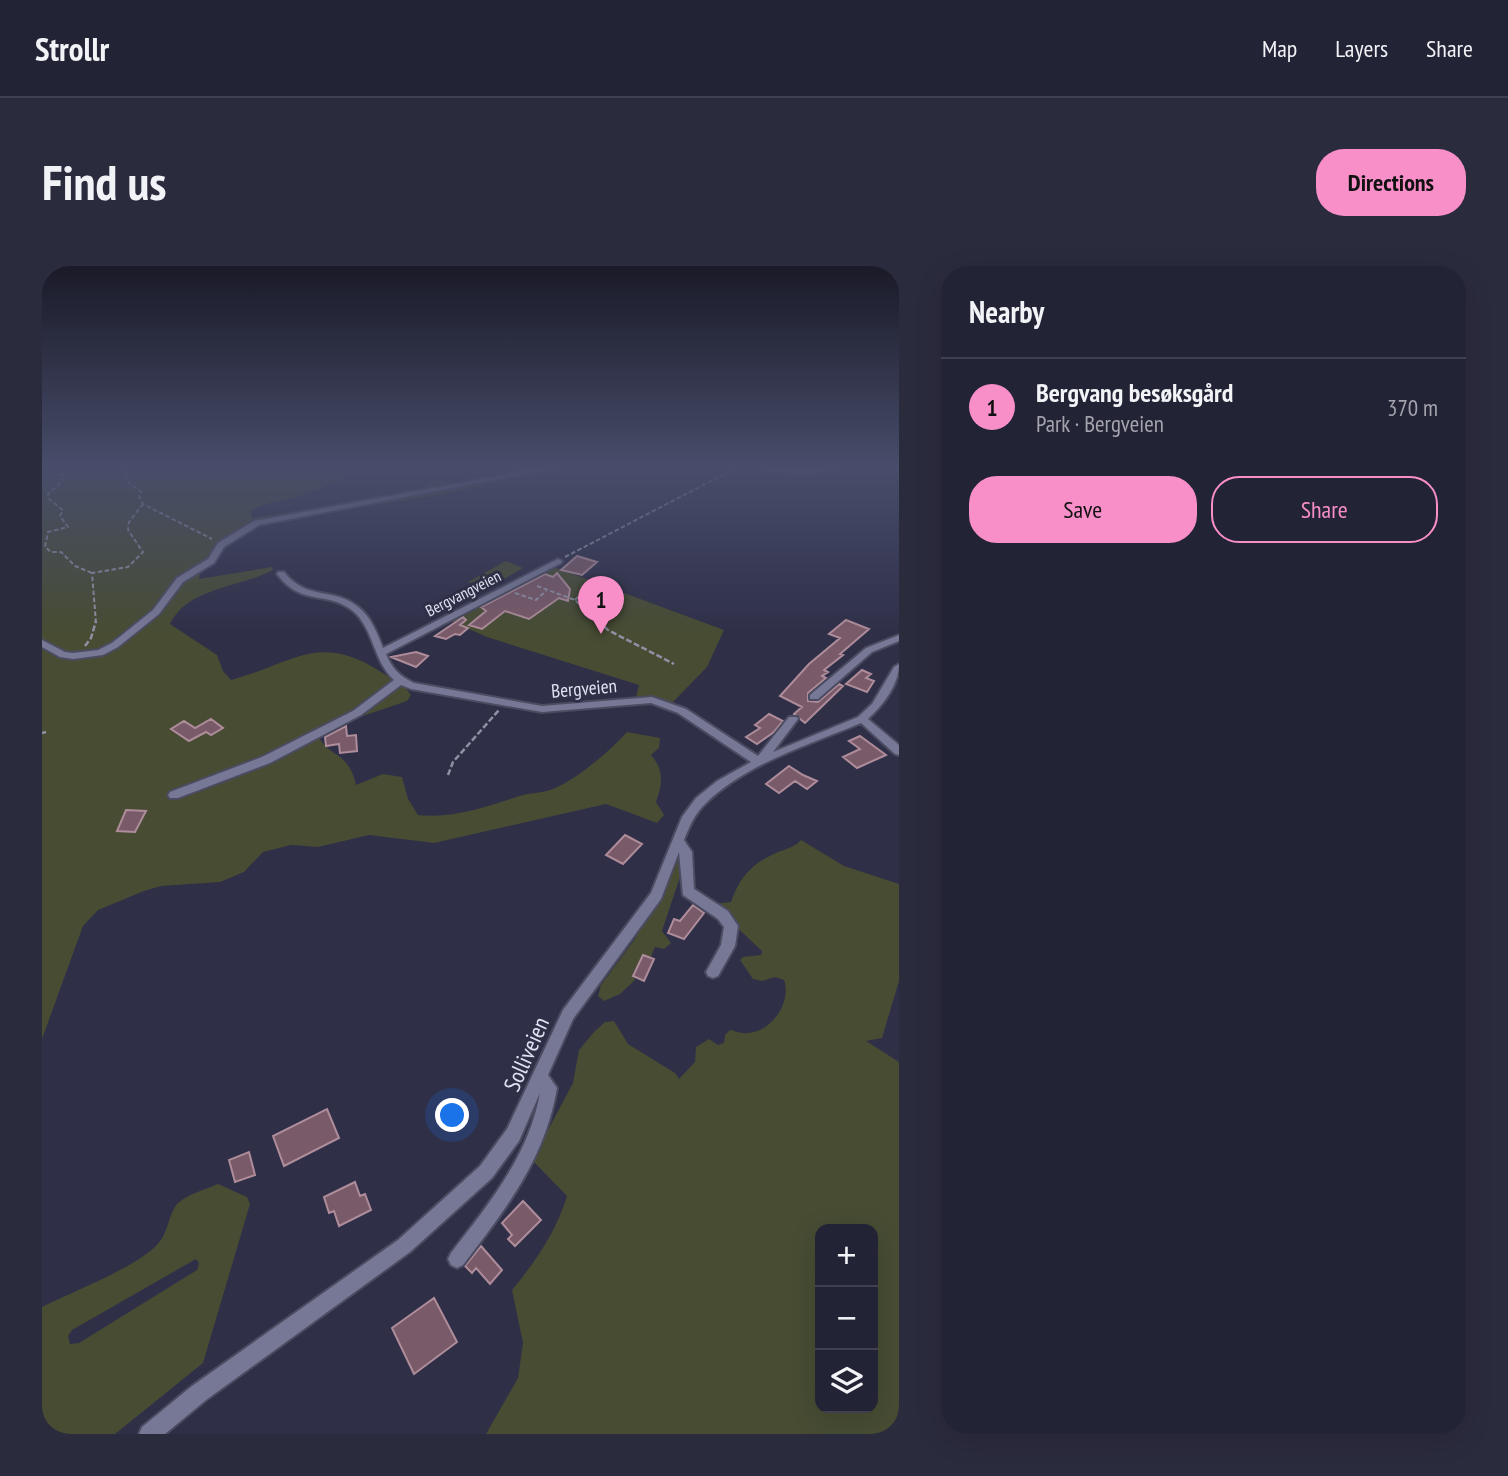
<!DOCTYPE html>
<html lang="en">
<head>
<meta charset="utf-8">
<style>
	body { margin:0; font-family:"PT Sans Narrow",sans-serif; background:#2b2b3e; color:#f1f3f6 }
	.controls { position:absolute; right:21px; bottom:21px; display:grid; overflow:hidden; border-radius:14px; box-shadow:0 7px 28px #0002 }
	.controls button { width:63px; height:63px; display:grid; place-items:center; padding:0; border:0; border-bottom:2px solid #404051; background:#232336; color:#f1f3f6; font:35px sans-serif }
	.you { position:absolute; left:411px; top:850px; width:24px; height:24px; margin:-18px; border:5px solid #fff; border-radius:50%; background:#1a73e8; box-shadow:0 0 0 10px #1a73e833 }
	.badge { display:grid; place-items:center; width:46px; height:46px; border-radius:50%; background:#f98fc9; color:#111; font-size:23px; font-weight:700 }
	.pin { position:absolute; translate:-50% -58px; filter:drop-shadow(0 2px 4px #0008) }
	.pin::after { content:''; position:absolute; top:37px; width:24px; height:21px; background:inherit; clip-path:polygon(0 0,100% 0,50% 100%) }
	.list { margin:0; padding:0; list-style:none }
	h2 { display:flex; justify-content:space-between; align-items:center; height:91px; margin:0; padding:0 28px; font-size:30px }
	h2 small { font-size:23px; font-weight:400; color:#a3a4ad }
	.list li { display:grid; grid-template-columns:46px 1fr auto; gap:21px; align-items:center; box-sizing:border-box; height:98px; padding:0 28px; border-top:2px solid #404051 }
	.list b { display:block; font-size:26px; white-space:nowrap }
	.list p { margin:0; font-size:23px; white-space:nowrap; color:#a3a4ad }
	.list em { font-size:23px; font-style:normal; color:#a3a4ad }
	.actions { display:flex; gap:14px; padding:21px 28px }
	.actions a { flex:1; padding:16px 0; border:2px solid #f98fc9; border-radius:28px; text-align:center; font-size:24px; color:#f98fc9 }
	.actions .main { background:#f98fc9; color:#111 }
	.icon { flex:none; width:38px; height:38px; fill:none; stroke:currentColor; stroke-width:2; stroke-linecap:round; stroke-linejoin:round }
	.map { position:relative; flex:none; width:857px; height:1168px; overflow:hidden; border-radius:28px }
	header { display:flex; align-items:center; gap:42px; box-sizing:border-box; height:98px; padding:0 35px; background:#232336; border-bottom:2px solid #404051 }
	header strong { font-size:33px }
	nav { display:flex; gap:38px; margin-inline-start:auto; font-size:24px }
	.intro { display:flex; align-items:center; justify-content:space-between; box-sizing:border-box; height:168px; padding:0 42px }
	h1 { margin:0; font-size:49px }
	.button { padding:18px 32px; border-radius:28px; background:#f98fc9; color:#111; font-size:24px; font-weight:700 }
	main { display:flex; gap:42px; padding:0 42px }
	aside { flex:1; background:#232336; border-radius:28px; box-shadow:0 7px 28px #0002 }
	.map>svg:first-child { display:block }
	.green { fill:#474c33; fill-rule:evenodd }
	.building { fill:#795a68; stroke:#ae8c9a; stroke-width:2 }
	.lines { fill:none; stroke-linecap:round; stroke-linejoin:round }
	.minor-casing { stroke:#4b4c61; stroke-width:4 }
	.path-far1 { stroke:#9090a4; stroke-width:2; stroke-dasharray:4.5 2.5; stroke-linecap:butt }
	.path { stroke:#9090a4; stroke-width:2.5; stroke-dasharray:6 2.5; stroke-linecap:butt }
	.minor { fill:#777895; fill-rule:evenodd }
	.labels { text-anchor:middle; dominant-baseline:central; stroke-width:6; stroke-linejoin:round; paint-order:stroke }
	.far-street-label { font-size:16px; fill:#e0e1f1; stroke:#2f2f48 }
	.street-label { font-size:19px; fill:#e0e1f1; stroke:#2f2f48 }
	.near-street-label { font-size:23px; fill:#e0e1f1; stroke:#2f2f48 }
</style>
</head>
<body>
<header>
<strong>Strollr</strong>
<nav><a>Map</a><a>Layers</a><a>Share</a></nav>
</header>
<div class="intro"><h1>Find us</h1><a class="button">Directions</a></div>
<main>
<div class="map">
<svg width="857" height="1168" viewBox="0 0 857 1168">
	<rect width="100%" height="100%" fill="#2f2f48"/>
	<path class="green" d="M0 202H316C297 215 273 226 250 232 235 236 223 236 209 245L210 252 381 225 389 215C401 212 410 218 420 217 455 213 481 202 517 202L398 229 217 257 184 274 159 305 157 313 230 301 231 304C197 322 146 321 128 358L175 389 181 405 189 414C250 398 277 365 339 406 350 413 362 418 369 429L365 435 274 466C286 493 306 483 314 519L341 508 360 511 366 533 376 549C414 553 445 540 481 529 489 527 499 527 508 524 532 516 568 485 585 466L618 472 617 482 609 489C622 504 621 517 614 536L622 549 615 557 564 538 392 577 327 569 276 581 249 579 221 586 202 606 178 616 119 620 102 625 56 644 41 660 0 773Z
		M464 295 481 302 443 324 426 316Z
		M509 300 682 364 665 401 630 437 594 431 597 419 445 371 404 353Z
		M759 574 802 600 857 618V715L840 772 824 775 857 796V1168H444L476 1112 481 1077 470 1024C494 995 514 966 525 930L490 894 531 817 537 784 552 766 563 756 572 755 586 778 633 807 637 813 653 796 654 781 667 773 676 779 682 777 683 769 688 764C693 765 700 768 705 767 729 767 750 736 742 714L733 711 720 715 711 713 698 694 701 691 719 689 720 685 670 638 689 636C697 612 710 597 734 587 743 583 752 582 759 574ZM778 963H831V1142H778Z
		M637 593 640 605 620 665 629 677 622 683 613 681 606 698 596 699 591 706 593 714 578 728 562 735 556 730 559 719 593 673 628 603Z
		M176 918 205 931 208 938 161 1097 73 1168H0V1041C32 1025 90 1003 114 980 126 968 125 954 133 941 141 929 163 924 176 918ZM154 993 157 997 155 1004 37 1077 28 1078 26 1070 30 1064Z"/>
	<path class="building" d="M535 290 555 296 540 309 519 304Z
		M515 307 528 323 526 335 517 332 487 353 463 345 440 363 427 359 444 345 439 341 503 308 511 311Z
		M421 351 424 354 418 359 426 362 418 369 413 368 404 373 393 370Z
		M804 354 827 363 798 388 801 389 782 404 786 406 780 410 784 412 766 427V435L776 436 797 418 801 420 763 457 752 448 760 441 738 430 767 398 798 372 787 368Z
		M374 386 386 390 374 401 349 391Z
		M820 404 829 408 824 412 832 415 825 426 804 418Z
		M727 448 741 455 732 466 715 478 704 471 718 462 713 459Z
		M169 453 181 462 169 469 164 466 147 475 129 463 142 455 153 462Z
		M304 460 305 470 314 469 315 485 298 487 297 478 284 480 283 471Z
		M818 470 829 478 844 489 815 502 801 491 818 483 807 475Z
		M747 500 761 509 775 515 765 523 753 515 737 527 724 518Z
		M84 544 104 545 93 566 75 565Z
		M583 569 600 578 581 598 564 589Z
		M651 639 662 647 642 673 626 667 632 653 638 655Z
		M601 689 612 693 602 715 591 710Z
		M285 843 297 872 242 900 231 870Z
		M207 886 213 909 193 916 187 894Z
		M313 916 318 930 323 928 329 944 297 960 292 945 287 947 282 931Z
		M481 935 499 954 473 980 466 973 470 969 460 957Z
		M439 980 460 1004 448 1018 434 1002 430 1007 423 1000Z
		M392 1032 415 1076 372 1108 350 1062Z"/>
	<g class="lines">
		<defs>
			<path id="minor" d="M499 202H514L217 259 182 281 172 297 141 316 117 348 76 381 61 389 31 393 18 391 0 381V374L23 386 31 387 56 384 70 377 111 344 135 312 166 293 176 277 212 255Z
				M717 202 765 204 795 202 765 208 720 204Z
				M516 293 520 295 519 297 344 388C350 402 357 410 372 417L500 440 610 431 644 443 716 490 747 451H755L756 453 731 486 816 451 830 438 852 401 857 398C857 419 841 439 826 453L857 479V489L853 488 819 457C767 479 705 497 664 537 653 547 647 561 642 574L650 586 652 623 686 645 696 660 693 680 676 710 671 712 666 710 664 706 679 679 682 661 676 653 641 629 637 586 619 633 531 753 506 809 515 822C503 893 464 943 421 999L415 1002 409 999 406 993 409 987C447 938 487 889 498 827L477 875 450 912 368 986 164 1134 123 1168H97L100 1161 150 1120 356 974 438 900 465 863 521 744 609 627 640 551 654 532 675 515 709 496 636 447 609 437 500 446 369 423 359 419 319 449 228 497 136 532H128L126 529 128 526 220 491 311 445 352 414C331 395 332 363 311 345 285 324 259 341 235 308L236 306H242C265 335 291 321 315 340 329 350 335 367 341 382Z
				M857 369V375L830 386 776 433H768V429L824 382Z"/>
		</defs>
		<use href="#minor" class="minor-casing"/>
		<path class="path-far1" d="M19 202 23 205 18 212 21 214 6 228 7 233 21 244 18 250 26 261 6 266 3 281 9 286H19L33 300 50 307
			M81 202 85 215 99 226 97 230 101 238 170 273
			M523 291 694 202
			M495 320 533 334 558 357
			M473 327 494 334 504 325
			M533 334 547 320
			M54 357 50 307 86 301 101 286 86 264 87 256 101 238"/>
		<path class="path" d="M556 355 566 364 632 398
			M43 380 49 372 54 355
			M0 467 4 466
			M406 509 411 496 457 444"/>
		<use href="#minor" class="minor"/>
	</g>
	<linearGradient id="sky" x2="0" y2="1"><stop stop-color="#1a1a28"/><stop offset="0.55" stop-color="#474d6a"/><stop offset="1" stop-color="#474d6a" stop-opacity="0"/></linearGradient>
	<rect width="857" height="366" fill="url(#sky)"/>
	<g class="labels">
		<g class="far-street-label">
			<text transform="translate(421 327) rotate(-27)">Bergvangveien</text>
		</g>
		<g class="street-label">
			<text transform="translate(542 422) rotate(-5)">Bergveien</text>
		</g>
		<g class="near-street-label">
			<text transform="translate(484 788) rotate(-66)">Solliveien</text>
		</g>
	</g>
</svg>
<div class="controls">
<button>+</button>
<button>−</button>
<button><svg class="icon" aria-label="layers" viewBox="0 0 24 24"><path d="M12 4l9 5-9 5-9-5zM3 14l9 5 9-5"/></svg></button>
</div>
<div class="you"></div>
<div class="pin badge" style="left:559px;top:368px">1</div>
</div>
<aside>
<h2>Nearby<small></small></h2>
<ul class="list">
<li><span class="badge">1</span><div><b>Bergvang besøksgård</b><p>Park · Bergveien</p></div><em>370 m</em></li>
</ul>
<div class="actions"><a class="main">Save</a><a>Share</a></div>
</aside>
</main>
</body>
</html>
